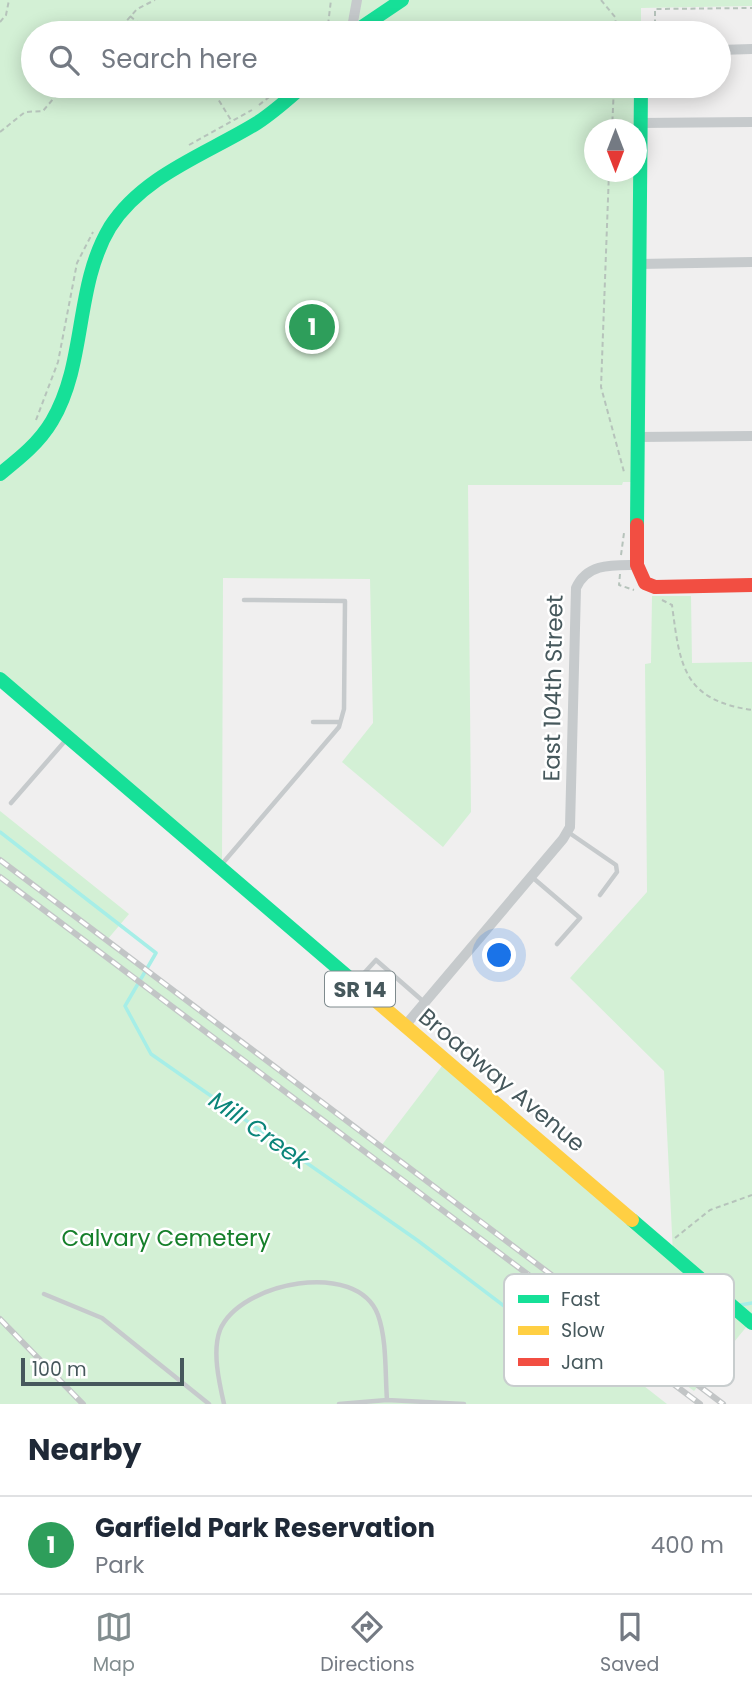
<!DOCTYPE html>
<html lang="en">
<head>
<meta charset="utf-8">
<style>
	body { margin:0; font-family:Poppins,sans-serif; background:#f6f6f7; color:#1f2937 }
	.compass { position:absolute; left:584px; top:119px; width:63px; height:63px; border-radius:50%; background:#fff; box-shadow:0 4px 18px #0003; rotate:180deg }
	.scale { position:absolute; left:21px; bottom:18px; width:163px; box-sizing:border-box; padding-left:7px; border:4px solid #46585c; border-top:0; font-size:19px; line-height:24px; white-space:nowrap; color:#46585c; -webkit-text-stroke:5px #fff; paint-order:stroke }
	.you { position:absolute; left:500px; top:956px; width:24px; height:24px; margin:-18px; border:5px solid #fff; border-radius:50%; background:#1a73e8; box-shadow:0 0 0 10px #1a73e833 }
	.badge { display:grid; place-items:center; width:46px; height:46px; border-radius:50%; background:#828d8f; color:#fff; font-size:23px; font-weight:700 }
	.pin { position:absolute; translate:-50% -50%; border:4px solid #fff; box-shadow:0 2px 7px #0006 }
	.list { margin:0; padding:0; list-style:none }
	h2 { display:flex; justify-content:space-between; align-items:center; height:91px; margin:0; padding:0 28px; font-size:30px }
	h2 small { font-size:23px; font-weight:400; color:#747a83 }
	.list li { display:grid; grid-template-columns:46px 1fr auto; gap:21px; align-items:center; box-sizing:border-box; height:98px; padding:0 28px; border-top:2px solid #e0e1e3 }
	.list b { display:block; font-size:26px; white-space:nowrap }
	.list p { margin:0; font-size:23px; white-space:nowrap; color:#747a83 }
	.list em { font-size:23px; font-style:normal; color:#747a83 }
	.icon { flex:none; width:38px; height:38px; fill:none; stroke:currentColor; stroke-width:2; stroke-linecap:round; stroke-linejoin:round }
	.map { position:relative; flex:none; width:752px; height:1404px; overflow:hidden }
	.search { position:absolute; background:#fff; box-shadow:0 4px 18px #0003; left:21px; right:21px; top:21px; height:77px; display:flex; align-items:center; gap:18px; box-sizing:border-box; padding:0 24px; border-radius:38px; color:#747a83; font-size:26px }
	.sheet { height:189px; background:#fff }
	nav { display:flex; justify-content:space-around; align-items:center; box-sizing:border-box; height:98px; border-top:2px solid #e0e1e3; background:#fff; font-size:19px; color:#747a83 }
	nav a { display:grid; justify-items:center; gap:4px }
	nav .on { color:#828d8f }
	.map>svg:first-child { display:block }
	.green { fill:#d3f0d5; fill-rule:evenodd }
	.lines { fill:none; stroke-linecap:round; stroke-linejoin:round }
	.stream { stroke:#a6eee7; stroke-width:3.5 }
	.path { stroke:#b6c3bb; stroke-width:2; stroke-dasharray:5 3.5; stroke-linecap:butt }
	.lane { stroke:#c6cacc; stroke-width:4.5 }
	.street { stroke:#c6cacc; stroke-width:10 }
	.fast { stroke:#16e098; stroke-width:14 }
	.slow { stroke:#ffcf43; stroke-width:14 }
	.jam { stroke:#f24e42; stroke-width:14 }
	.rail-casing { stroke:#c2c5c6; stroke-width:6 }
	.rail { stroke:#fff; stroke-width:3.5; stroke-dasharray:10; stroke-linecap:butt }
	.labels { text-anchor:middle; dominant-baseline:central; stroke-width:5; stroke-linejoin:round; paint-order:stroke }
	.shield { fill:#fff; stroke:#7e8a8d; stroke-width:2 }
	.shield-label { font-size:21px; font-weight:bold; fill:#46585c }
	.street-label { font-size:23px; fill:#46585c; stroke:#fff }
	.park-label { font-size:23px; fill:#157f2a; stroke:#fff }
	.water-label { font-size:24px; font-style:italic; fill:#0b857a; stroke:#fff }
	.key { fill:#fff; stroke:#c8cdce; stroke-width:2 }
	.key-label { font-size:19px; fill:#46585c }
</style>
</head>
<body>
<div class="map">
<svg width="752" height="1404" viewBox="0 0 752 1404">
	<rect width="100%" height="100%" fill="#f0efef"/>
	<path class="green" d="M0 0H752V6L641 8V33H33V86H641L637 482H623L622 485H468L471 812 443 847 342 762 373 723 370 579 223 578 222 868 0 679ZM594 130H636V172H594Z
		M652 596H691L692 663 752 662V1320L694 1391 670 1373 666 1378 644 1386 667 1404H0V811L129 914 107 940 381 1146 445 1062 673 1254 664 1071 570 978 647 892 645 664 651 663Z"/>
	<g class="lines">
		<path class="stream" d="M0 832 156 953 125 1006 151 1054 417 1240 545 1337 606 1375 627 1374
			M740 1305 752 1303
			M654 1337 678 1308 726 1307"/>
		<path class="path" d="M601 0 615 17 617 33
			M130 16 150 33
			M0 22 6 15 9 0
			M618 24 630 25 638 33
			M116 33 137 9 155 0
			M327 33 331 0
			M655 33V9L752 8
			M210 86 231 120
			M259 105 283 86
			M612 130 614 86
			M0 132 25 112 43 111 64 86
			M189 145 252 110
			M609 172 601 387 624 472
			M36 420 58 362 77 263 93 232
			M621 555 624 533
			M620 574 619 585 634 590
			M662 600 672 605C680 666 683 700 752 710
			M675 1238 710 1210 752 1195"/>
		<path class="lane" d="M313 722H340
			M11 803 65 741
			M568 832 616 865 617 872 600 895
			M222 864 339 727 344 709 345 601 244 600
			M532 877 580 918 557 944
			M356 982 376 960 424 1002
			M44 1294 102 1318 209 1404
			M224 1404C219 1382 212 1351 220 1330 240 1282 357 1259 378 1315 387 1340 385 1374 387 1400
			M339 1404 387 1400 464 1404"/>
		<path class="street" d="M351 33 357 0
			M719 50 752 49
			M639 123 752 122
			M639 264 752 262
			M638 437 752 436
			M404 1027 563 839 570 827 576 588C587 563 612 565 637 565"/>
		<path class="fast" d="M353 33 402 0
			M0 474C20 458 39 443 52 421 87 362 74 287 110 227 143 175 207 154 257 123 274 112 288 99 303 86
			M637 525 641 86
			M0 679 354 982
			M632 1220 752 1323"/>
		<path class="slow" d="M354 982 632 1220"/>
		<path class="jam" d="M637 525V565L645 583 655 587 752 585"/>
		<defs>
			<path id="rail" d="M0 860 723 1404
				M0 877 700 1404
				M0 1319 83 1404"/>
		</defs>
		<use href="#rail" class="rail-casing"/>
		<use href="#rail" class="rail"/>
	</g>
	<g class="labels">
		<rect class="shield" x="325" y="971.5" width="70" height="35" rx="5"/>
		<g class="shield-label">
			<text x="360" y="989">SR 14</text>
		</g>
		<g class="street-label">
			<text transform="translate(553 688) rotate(-89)">East 104th Street</text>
			<text transform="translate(502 1080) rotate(40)">Broadway Avenue</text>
		</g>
		<g class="park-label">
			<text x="166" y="1238">Calvary Cemetery</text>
		</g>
		<g class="water-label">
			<text transform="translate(259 1130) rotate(35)">Mill Creek</text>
		</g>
	</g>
	<rect x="504" y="1274" width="230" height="112" rx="10" class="key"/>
	<rect x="518" y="1295" width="31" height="8" fill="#16e098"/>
	<rect x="518" y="1326" width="31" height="9" fill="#ffcf43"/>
	<rect x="518" y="1358" width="31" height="8" fill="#f24e42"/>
	<g class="key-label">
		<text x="561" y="1306">Fast</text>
		<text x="561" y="1337">Slow</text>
		<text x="561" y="1369">Jam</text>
	</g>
</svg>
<svg class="compass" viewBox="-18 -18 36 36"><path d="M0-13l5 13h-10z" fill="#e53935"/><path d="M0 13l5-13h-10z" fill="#747a83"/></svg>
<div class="scale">100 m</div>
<div class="you"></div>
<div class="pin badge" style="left:312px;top:327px;background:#2e9e5b">1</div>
<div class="search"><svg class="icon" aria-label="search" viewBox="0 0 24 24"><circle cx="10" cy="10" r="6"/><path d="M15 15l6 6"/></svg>Search here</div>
</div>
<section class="sheet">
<h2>Nearby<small></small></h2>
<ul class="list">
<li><span class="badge" style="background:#2e9e5b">1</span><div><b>Garfield Park Reservation</b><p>Park</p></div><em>400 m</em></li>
</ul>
</section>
<nav>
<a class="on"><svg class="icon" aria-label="map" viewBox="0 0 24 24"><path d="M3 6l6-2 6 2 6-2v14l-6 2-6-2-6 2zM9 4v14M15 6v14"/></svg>Map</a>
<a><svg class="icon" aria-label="directions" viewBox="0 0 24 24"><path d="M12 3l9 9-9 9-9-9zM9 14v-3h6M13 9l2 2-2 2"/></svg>Directions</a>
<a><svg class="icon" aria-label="saved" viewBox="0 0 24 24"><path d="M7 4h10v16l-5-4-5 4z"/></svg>Saved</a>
</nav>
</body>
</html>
